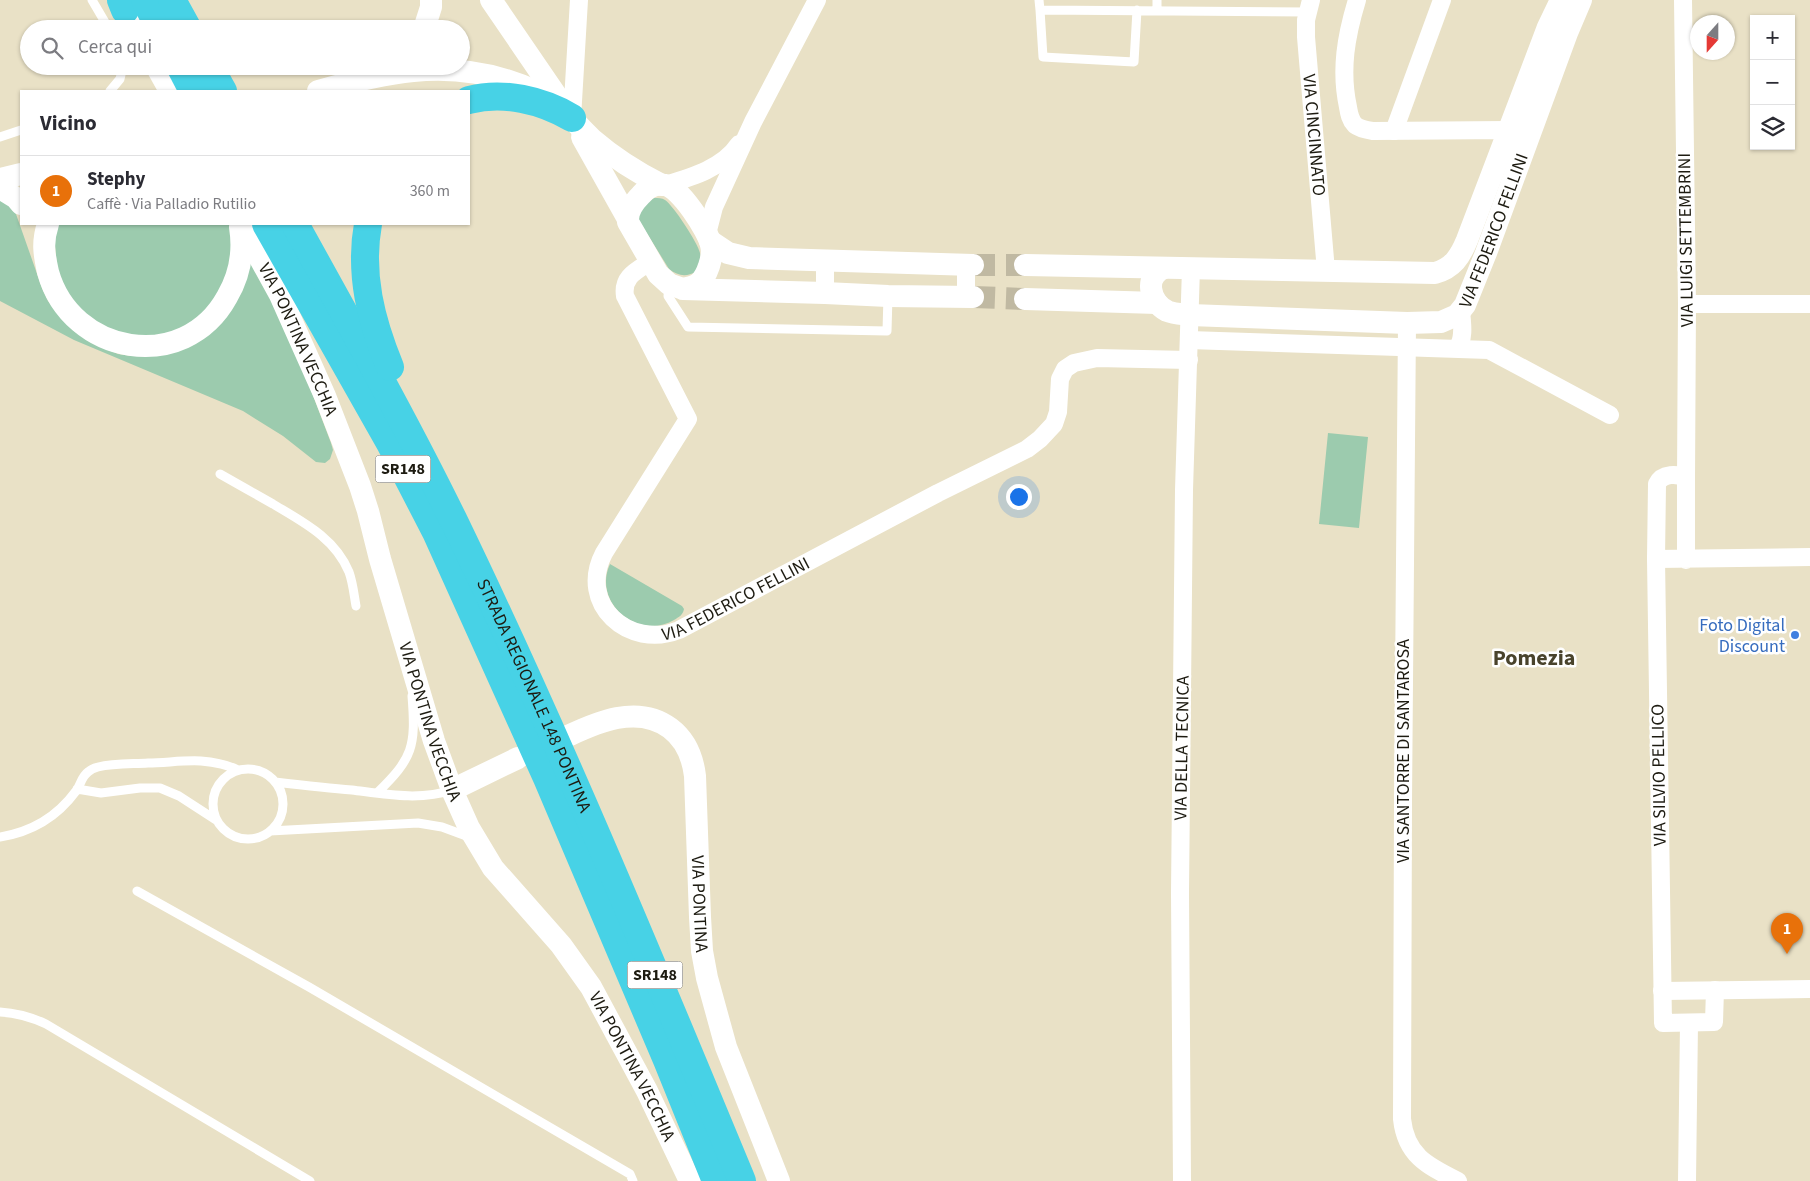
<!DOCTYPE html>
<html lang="it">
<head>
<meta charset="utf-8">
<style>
	body { margin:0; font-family:"Source Sans 3",sans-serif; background:#f7f7f7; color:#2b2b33 }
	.controls { position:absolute; right:15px; top:15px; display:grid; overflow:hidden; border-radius:0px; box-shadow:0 1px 4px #0004 }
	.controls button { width:45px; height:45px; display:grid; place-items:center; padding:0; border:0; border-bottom:1px solid #e1e1e2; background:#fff; color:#2b2b33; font:25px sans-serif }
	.compass { position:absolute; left:1690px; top:15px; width:45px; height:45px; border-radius:50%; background:#fff; box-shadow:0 1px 4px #0004; rotate:201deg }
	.you { position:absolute; left:1018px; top:496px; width:18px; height:18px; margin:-12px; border:4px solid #fff; border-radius:50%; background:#1a73e8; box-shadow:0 0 0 8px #1a73e833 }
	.badge { display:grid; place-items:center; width:32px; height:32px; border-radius:50%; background:#d93025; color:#fff; font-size:16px; font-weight:700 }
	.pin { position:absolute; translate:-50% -41px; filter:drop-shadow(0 1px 2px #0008) }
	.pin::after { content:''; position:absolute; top:26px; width:18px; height:15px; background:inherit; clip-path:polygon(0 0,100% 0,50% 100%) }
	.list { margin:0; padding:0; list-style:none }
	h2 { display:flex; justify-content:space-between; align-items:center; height:65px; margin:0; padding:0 20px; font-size:21px }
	h2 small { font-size:16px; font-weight:400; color:#7c7c81 }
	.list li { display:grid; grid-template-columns:32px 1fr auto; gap:15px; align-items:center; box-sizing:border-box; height:70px; padding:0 20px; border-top:1px solid #e1e1e2 }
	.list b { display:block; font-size:19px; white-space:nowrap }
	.list p { margin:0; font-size:16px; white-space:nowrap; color:#7c7c81 }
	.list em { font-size:16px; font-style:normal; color:#7c7c81 }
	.icon { flex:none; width:28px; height:28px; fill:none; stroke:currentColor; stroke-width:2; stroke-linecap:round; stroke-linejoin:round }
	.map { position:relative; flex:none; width:1810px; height:1181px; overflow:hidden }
	.search { position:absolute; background:#fff; box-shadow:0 1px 4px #0004; left:20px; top:20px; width:450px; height:55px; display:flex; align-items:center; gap:12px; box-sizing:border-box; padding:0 18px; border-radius:28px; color:#7c7c81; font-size:19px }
	.panel { position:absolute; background:#fff; box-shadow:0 1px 4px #0004; left:20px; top:90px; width:450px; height:135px; border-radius:0px }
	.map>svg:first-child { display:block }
	.green { fill:#9ccbae }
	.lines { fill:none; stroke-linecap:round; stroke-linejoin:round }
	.tertiary-tunnel { stroke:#c0b9a2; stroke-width:22; stroke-dasharray:22 11; stroke-linecap:butt }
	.service { stroke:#fff; stroke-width:9 }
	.minor { stroke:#fff; stroke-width:18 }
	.tertiary { stroke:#fff; stroke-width:22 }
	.trunk { stroke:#47d2e6; stroke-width:28 }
	.shop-dot { fill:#3f7fe0; stroke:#fff; stroke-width:2 }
	.labels { text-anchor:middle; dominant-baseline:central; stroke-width:5; stroke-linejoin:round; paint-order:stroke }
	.shield { fill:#fff; stroke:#615f58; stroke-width:1 }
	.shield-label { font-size:16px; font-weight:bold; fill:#1d1b11 }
	.street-label { font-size:18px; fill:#1d1b11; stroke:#fff }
	.shop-label { font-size:18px; fill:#366cbe; stroke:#fff; text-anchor:end }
	.district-label { font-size:22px; font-weight:bold; fill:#49432c; stroke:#fff }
</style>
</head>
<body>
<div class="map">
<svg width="1810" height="1181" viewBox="0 0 1810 1181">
	<rect width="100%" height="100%" fill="#e9e1c6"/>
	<path class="green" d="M0 196 16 214 42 288 48 301 64 321 74 331 95 344 118 354 131 356 173 352 251 259 298 356 331 443 333 450 330 459 325 463 316 462 283 436 243 411 74 340 0 301Z
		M654 198C658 198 662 198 665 200 673 205 698 243 700 253 702 259 698 266 696 272 686 277 678 276 669 269L638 219V209Z
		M53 224H231L233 235 227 285 197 323 149 340 101 330 59 288Z
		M1328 433 1368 437 1359 528 1319 524Z
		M610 564 682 606 684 609C683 615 679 617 674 620 638 641 592 603 610 564Z"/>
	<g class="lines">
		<path class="tertiary-tunnel" d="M973 265H1025
			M973 297 1025 299"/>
		<path class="service" d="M92 0 109 29
			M1039 0 1040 10 1308 12
			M1040 10 1043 57 1134 62 1137 10
			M1157 10V0
			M110 91 120 79 123 66
			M0 137 21 130
			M669 284 668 296 688 327 887 331 888 296
			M220 474C238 484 255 494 273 504 303 522 335 538 349 572 353 583 354 595 356 606
			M213 804a35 35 0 1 1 70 0a35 35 0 1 1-70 0Z
			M275 782C301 785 327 788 352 790 384 794 420 801 452 790
			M77 789 101 793 140 788H160L179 796 216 820
			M377 793C413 758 416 747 412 696
			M270 831 418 823 442 827 469 837
			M0 837C31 832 57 817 76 791 81 785 81 777 88 772 91 769 94 768 98 767 114 763 131 764 148 763 165 763 183 760 201 761 214 762 226 764 238 770
			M137 891 309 987 630 1174 633 1181
			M0 1012C17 1013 31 1017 46 1024L310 1181"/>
		<g class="minor">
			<path id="s1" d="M1311 0 1306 20V37L1326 271"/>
			<path d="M1357 0C1346 36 1340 70 1348 107 1349 113 1350 120 1355 125 1360 129 1367 130 1373 131L1509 130 1519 134"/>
			<path d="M1683 0 1687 304 1686 479"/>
			<path d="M572 118 579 0"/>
			<path d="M1394 131 1442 0"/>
			<path d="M665 185C692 177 723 168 739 144"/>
			<path d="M707 234 714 207 753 122 817 0"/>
			<path d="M825 260V293"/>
			<path id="s2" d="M650 262C636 271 622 277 625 296L688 419 604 553C577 604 629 650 679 630L938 493 1027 449 1040 439 1054 424 1058 412 1060 379 1065 369 1074 363 1097 358 1189 360"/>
			<path d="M966 264V297"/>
			<path d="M1687 304H1810"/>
			<path d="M1407 323 1403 802 1402 1119C1406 1156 1428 1166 1458 1181"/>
			<path d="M1189 340 1489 350 1610 415"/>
			<path d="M1457 348C1465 339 1462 322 1461 311"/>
			<path d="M1656 559 1663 1023 1714 1022 1715 990"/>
			<path d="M1686 560V479C1678 473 1662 473 1657 484L1656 559 1810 557"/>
			<path d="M1662 991 1810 989"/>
			<path d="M1182 1181 1180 893 1184 490 1191 268"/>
			<path d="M1687 1181 1689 1023"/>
		</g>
		<g class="tertiary">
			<path d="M120 0 136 29"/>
			<path d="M491 0 560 101"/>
			<path d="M424 29 431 7V0"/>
			<path d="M156 66 170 91"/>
			<path d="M318 91C383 73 443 59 509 81 525 86 540 92 554 102 568 113 579 127 592 139 614 158 636 172 662 185"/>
			<path d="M582 137 628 219"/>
			<path d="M0 179 21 174"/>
			<path d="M0 188 16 198 21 204"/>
			<path d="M48 224C42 242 44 254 48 272 71 355 184 375 227 297 240 275 244 252 240 227"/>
			<path id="s3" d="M241 224 280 295 325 396 360 486 368 511 380 559 434 741 452 790 469 828 493 868 561 945 591 987 647 1091 690 1181"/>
			<path d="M710 241 728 253 749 258 973 265"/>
			<path d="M1025 265 1435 273C1453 268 1460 257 1467 240L1548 27 1561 0"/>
			<path id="s4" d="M1164 268C1143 277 1150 302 1167 311 1174 314 1182 314 1190 315L1407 323 1441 322 1457 315 1465 305 1486 253 1567 33 1581 0"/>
			<path d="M683 289C688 288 693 287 698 284 707 277 714 256 711 245 708 231 680 187 665 185 656 183 647 188 641 195 634 202 627 211 628 222L658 274 669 284 683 289 825 293 888 296 973 297"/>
			<path d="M1025 299 1157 303"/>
			<path id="s5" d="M570 735C585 728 601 721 617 718 660 710 690 734 695 776L700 917 702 951 707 978 726 1047 779 1181"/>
			<path d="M452 790 518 758"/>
		</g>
		<g class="trunk">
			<path d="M121 0 125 10"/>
			<path d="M145 0 160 29"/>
			<path d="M172 0 188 29"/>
			<path d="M180 66 193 91"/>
			<path d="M209 66 223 91"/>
			<path d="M469 100C503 91 542 100 572 118"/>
			<path d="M266 224 390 443 436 532 547 778 667 1060 716 1181"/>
			<path id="s6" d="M295 224C349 322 404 419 453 519 558 736 650 959 742 1181"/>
			<path d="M368 224C359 274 371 321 390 367"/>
		</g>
	</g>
	<circle class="shop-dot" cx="1795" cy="635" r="5"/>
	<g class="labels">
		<g class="shield">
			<rect x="375.5" y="455.5" width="55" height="27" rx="4"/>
			<rect x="627.5" y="961.5" width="55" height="27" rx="4"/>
		</g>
		<g class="shield-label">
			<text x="403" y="469">SR148</text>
			<text x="655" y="975">SR148</text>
		</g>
		<g class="street-label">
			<text stroke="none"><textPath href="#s1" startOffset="136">VIA CINCINNATO</textPath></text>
			<text stroke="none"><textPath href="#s4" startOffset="439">VIA FEDERICO FELLINI</textPath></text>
			<text transform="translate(1686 240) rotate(-91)">VIA LUIGI SETTEMBRINI</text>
			<text stroke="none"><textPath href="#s3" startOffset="129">VIA PONTINA VECCHIA</textPath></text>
			<text stroke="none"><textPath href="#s2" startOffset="548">VIA FEDERICO FELLINI</textPath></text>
			<text stroke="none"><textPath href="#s6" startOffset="529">STRADA REGIONALE 148 PONTINA</textPath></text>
			<text stroke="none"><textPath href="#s3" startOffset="534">VIA PONTINA VECCHIA</textPath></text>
			<text transform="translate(1182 748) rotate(-89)">VIA DELLA TECNICA</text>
			<text transform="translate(1403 751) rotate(-90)">VIA SANTORRE DI SANTAROSA</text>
			<text transform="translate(1659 775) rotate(-91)">VIA SILVIO PELLICO</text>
			<text stroke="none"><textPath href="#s5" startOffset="289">VIA PONTINA</textPath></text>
			<text stroke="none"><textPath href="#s3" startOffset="938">VIA PONTINA VECCHIA</textPath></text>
		</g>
		<g class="shop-label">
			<text x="1785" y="625">Foto Digital<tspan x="1785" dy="21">Discount</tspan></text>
		</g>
		<g class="district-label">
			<text x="1534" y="658">Pomezia</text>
		</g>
	</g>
</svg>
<div class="controls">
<button>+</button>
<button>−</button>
<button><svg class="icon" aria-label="layers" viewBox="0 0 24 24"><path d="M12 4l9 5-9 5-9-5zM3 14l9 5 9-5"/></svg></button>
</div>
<svg class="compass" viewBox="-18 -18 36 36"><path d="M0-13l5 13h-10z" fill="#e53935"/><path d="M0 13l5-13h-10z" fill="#7c7c81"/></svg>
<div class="you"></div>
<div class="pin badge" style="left:1787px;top:954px;background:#e8710a">1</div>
<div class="search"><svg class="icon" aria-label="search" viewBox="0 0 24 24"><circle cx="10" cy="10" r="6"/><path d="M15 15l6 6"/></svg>Cerca qui</div>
<section class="panel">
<h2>Vicino<small></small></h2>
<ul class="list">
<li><span class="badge" style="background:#e8710a">1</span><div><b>Stephy</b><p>Caffè · Via Palladio Rutilio</p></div><em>360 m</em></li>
</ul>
</section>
</div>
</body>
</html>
